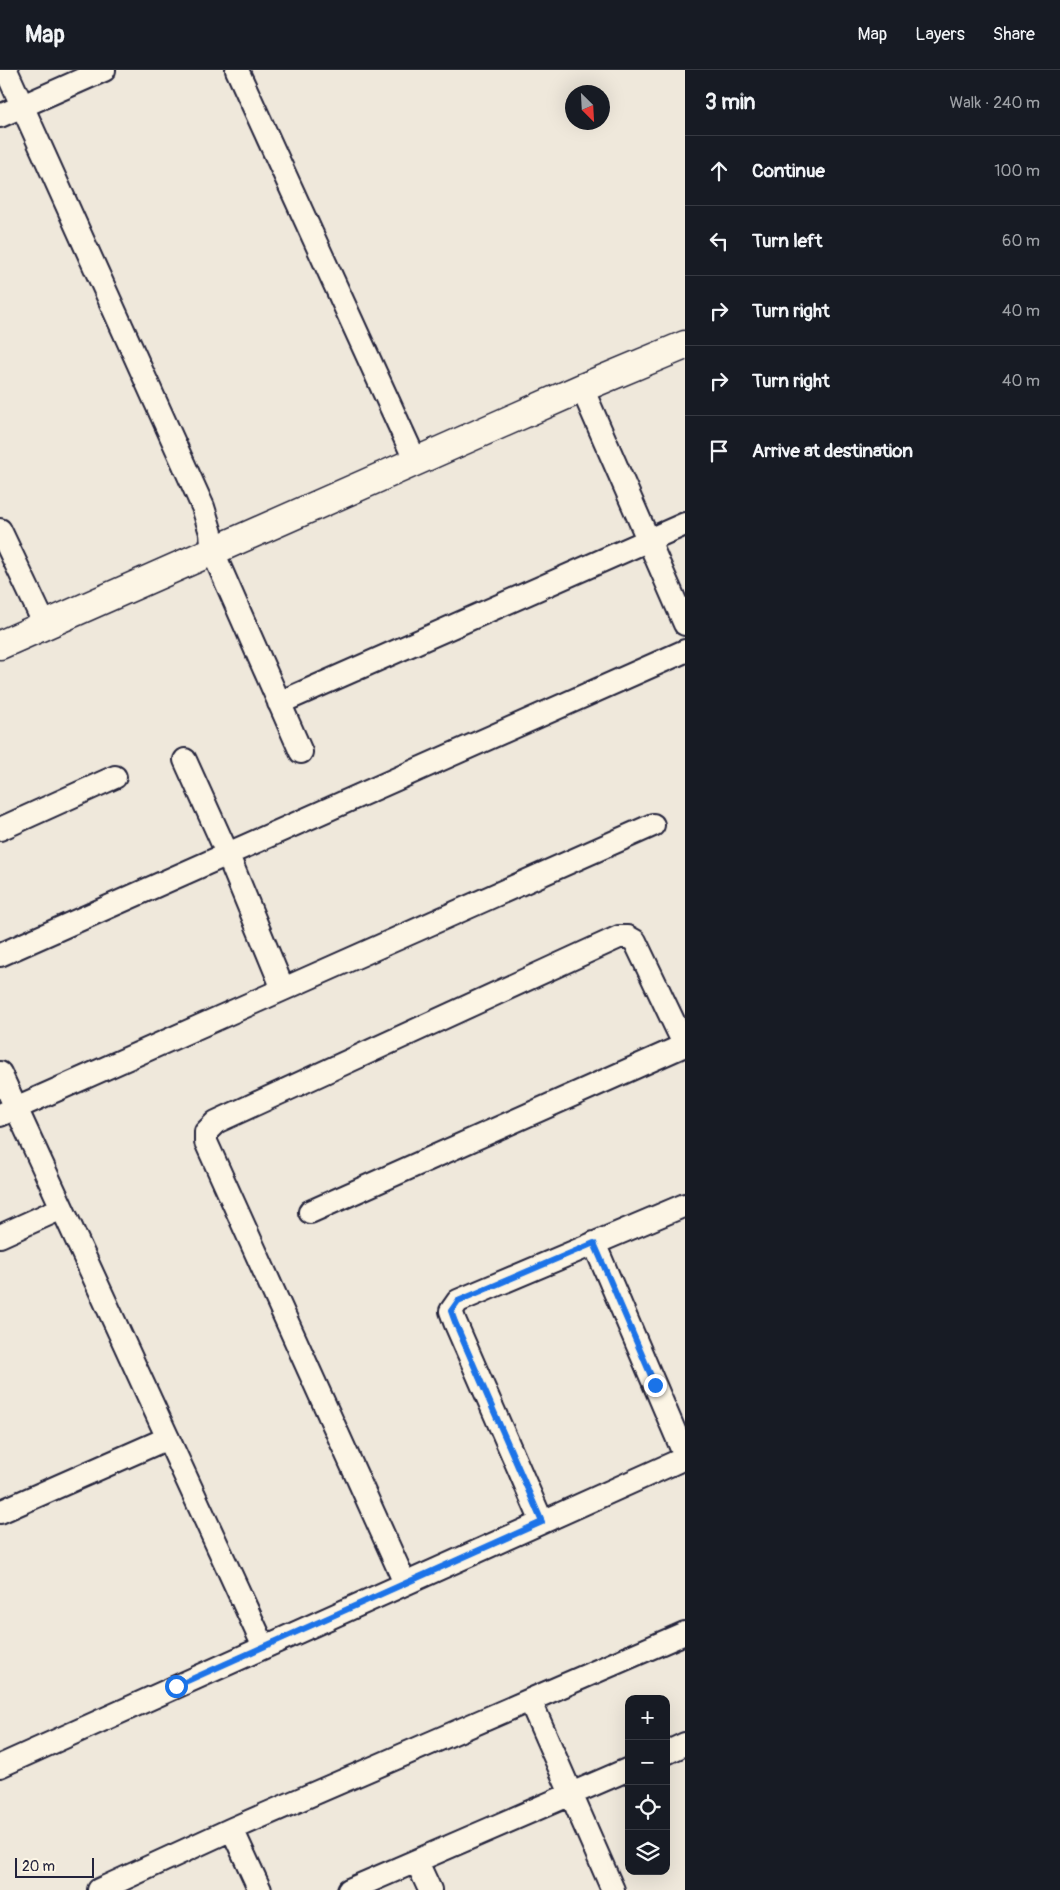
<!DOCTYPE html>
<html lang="en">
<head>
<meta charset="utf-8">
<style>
	body { margin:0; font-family:Pangolin,sans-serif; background:#20242c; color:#f1f3f6 }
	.controls { position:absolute; right:15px; bottom:15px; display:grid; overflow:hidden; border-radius:10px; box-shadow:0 5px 20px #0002 }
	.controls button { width:45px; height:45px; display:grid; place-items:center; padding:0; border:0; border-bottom:1px solid #363941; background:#171b24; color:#f1f3f6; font:25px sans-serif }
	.compass { position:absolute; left:565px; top:15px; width:45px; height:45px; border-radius:50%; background:#171b24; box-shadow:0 5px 20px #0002; rotate:156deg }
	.scale { position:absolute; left:15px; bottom:12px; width:79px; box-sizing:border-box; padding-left:5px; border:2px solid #22223b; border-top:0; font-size:14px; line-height:18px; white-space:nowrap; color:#22223b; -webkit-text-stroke:4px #fcf5e5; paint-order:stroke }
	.stop { position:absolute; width:15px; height:15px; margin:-11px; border:4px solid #1a73e8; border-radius:50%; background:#fff }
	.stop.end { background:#1a73e8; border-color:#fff; box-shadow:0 1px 5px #0008 }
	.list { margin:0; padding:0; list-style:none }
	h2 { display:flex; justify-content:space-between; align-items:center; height:65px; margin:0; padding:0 20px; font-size:21px }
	h2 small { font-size:16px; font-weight:400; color:#9ea1a6 }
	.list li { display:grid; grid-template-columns:32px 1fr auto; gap:15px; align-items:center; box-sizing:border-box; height:70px; padding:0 20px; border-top:1px solid #363941 }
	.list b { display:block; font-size:19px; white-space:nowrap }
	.list em { font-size:16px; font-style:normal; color:#9ea1a6 }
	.icon { flex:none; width:28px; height:28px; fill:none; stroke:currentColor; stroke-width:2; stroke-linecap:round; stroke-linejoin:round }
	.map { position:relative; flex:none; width:685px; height:1820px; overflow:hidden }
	header { display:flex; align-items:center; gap:30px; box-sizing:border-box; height:70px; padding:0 25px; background:#171b24; border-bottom:1px solid #363941 }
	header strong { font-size:24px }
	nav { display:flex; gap:28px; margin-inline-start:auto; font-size:18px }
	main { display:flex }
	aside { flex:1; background:#171b24 }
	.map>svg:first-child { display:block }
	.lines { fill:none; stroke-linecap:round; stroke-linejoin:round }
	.minor-casing { stroke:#22223b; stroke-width:26 }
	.tertiary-casing { stroke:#22223b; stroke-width:31 }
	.minor { stroke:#fcf5e5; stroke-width:22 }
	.tertiary { stroke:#fcf5e5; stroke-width:28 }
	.route { stroke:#1a73e8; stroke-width:6 }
</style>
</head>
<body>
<header>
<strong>Map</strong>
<nav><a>Map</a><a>Layers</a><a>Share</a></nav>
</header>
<main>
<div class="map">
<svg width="685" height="1820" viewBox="0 0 685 1820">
	<rect width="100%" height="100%" fill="#efe8db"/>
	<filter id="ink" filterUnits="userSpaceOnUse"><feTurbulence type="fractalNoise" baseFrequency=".02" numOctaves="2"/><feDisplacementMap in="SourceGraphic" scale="10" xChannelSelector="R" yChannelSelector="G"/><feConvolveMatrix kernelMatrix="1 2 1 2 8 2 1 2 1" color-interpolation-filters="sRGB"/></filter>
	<g filter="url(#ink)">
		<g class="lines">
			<defs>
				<path id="minor" d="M6 0 203 437 211 463 213 482 301 682
					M237 0 416 392
					M0 46 104 0
					M582 318 685 554
					M0 460 45 555
					M279 633 685 454
					M185 690 227 783 283 919
					M0 759 115 707
					M0 885 685 581
					M0 1003 264 1577
					M0 1045 653 755
					M310 1142 685 975
					M0 1166 62 1138
					M594 1173 685 1386
					M0 1442 168 1368
					M542 1452 455 1252 451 1241 458 1231 685 1135
					M405 1513 206 1072V1062L216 1052 619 867H628L635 871 685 976
					M530 1630 685 1563
					M666 1683 685 1674
					M0 1696 685 1388
					M232 1759 260 1820
					M417 1792 430 1820
					M99 1820 232 1759 530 1630 613 1820
					M349 1820 629 1699"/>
				<path id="tertiary" d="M0 575 582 318 685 275"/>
			</defs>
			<use href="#minor" class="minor-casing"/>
			<use href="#tertiary" class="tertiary-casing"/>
			<use href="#minor" class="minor"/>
			<use href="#tertiary" class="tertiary"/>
		</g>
	</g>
	<g class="lines" filter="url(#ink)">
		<path class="route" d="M176 1616 542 1452 455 1252 451 1241 458 1231 594 1173 655 1315"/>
	</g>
</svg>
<div class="controls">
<button>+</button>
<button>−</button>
<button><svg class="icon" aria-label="locate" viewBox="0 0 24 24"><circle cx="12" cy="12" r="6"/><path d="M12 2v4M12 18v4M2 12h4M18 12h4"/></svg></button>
<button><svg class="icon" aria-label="layers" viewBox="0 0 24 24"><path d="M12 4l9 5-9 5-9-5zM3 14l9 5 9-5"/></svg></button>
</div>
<svg class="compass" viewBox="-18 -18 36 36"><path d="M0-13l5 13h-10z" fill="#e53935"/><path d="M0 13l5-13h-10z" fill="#9ea1a6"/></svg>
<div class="scale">20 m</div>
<div class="stop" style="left:176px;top:1616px"></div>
<div class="stop end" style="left:655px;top:1315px"></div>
</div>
<aside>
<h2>3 min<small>Walk · 240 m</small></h2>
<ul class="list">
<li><svg class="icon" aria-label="ahead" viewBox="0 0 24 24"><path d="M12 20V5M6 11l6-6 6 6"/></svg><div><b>Continue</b></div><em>100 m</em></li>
<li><svg class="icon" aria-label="left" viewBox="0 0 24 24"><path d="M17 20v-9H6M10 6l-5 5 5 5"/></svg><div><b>Turn left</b></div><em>60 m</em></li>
<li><svg class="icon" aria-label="right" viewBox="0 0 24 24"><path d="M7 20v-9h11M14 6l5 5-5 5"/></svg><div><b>Turn right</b></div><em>40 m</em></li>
<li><svg class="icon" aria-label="right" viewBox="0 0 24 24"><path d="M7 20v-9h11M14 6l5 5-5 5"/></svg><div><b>Turn right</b></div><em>40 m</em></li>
<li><svg class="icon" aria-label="arrive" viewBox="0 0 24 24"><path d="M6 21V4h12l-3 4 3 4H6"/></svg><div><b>Arrive at destination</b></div></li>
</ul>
</aside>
</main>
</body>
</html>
